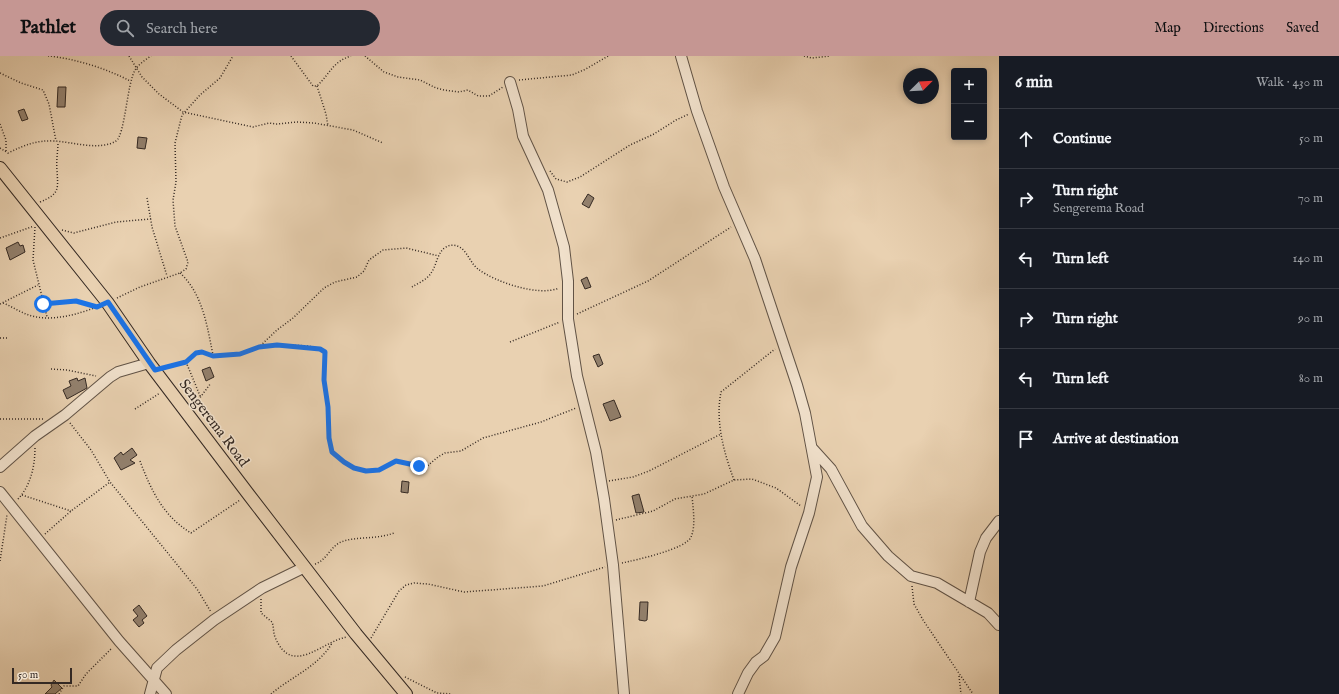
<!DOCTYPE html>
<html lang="en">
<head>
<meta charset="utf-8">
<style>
	body { margin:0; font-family:"IM FELL English",serif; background:#242831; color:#f1f3f6 }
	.controls { position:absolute; right:12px; top:12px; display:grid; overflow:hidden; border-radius:4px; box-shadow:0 2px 6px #0003 }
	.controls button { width:36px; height:36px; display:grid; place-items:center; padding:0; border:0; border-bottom:1px solid #363941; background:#171b24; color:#f1f3f6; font:20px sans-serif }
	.compass { position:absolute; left:903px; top:12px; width:36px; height:36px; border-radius:50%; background:#171b24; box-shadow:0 2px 6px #0003; rotate:66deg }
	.scale { position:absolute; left:12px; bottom:10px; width:60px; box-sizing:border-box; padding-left:4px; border:2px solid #342923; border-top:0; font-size:11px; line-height:14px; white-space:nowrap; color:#342923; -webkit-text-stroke:3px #f1e1cc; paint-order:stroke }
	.stop { position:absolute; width:12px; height:12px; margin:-9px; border:3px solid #1a73e8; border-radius:50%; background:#fff }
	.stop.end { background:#1a73e8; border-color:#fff; box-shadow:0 1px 4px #0008 }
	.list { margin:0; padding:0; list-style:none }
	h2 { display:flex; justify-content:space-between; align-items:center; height:52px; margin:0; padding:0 16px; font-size:17px }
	h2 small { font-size:13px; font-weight:400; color:#9ea1a6 }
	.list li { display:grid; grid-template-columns:26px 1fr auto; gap:12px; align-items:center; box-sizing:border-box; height:60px; padding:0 16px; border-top:1px solid #363941 }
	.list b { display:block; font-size:15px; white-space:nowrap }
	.list p { margin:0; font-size:13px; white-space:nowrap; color:#9ea1a6 }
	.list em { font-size:13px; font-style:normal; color:#9ea1a6 }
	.icon { flex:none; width:22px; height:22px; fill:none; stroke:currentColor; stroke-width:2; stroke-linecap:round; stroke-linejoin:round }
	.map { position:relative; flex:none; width:999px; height:638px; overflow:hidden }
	header { display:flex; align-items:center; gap:24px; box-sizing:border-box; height:56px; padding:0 20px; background:#c59692; color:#111 }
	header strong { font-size:19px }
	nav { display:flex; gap:22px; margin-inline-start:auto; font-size:14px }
	.search { width:280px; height:36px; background:#242831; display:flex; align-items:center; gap:10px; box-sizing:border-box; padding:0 14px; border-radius:22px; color:#9ea1a6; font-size:15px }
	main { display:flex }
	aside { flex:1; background:#171b24 }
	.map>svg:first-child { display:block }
	.building { fill:#92806d; stroke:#342923 }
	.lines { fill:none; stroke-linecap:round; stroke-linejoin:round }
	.minor-casing { stroke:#615346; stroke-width:12 }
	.major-casing { stroke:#342923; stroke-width:14 }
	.path { stroke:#342923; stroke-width:1.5; stroke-dasharray:1 2; stroke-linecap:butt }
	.minor { stroke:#f1e1cc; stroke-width:10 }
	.major { stroke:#e9d1b1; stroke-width:12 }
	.route { stroke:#1a73e8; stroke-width:5 }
	.labels { text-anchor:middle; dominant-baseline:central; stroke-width:3; stroke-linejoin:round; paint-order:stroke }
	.street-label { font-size:15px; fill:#342923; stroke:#f1e1cc }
</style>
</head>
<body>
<header>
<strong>Pathlet</strong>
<div class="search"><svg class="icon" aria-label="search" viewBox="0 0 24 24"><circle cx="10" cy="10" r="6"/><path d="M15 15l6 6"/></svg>Search here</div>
<nav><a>Map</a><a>Directions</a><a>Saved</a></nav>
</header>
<main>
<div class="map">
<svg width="999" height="638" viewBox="0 0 999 638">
	<rect width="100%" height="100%" fill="#e9d1b1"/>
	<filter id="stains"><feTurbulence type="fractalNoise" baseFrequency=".005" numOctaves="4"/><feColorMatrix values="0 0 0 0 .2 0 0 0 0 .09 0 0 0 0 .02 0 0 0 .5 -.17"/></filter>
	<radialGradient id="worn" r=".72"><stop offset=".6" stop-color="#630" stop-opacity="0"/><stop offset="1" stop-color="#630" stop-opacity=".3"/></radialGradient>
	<path class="building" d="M58 31H66L65 51H57Z
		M24 53 28 63 22 65 18 55Z
		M138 81 147 82 145 93 137 92Z
		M588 138 594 142 589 152 582 148Z
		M18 186 20 190 23 189 25 196 10 204 6 192Z
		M587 221 591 231 585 233 581 224Z
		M599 298 603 308 598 311 593 300Z
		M210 311 214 321 206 325 202 314Z
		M77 322 78 325 85 322 87 332 67 343 63 334 71 330 69 325Z
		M614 344 621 361 610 365 603 348Z
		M132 392 137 399 130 404 135 407 121 414 114 402 121 396 123 399Z
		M402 425 409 426 408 437 401 436Z
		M639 438 644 456 636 457 632 440Z
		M640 546H648L647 564 645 565 639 564Z
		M139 549 147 560 142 564 144 567 139 571 133 564 138 560 133 554Z
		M54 624 62 632 55 638H45L52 631 51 629Z"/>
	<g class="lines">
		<defs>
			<path id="minor" d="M681 0 697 55 724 131 755 203 797 329 805 357 817 421 809 457 791 511 775 581 764 600 756 606 748 617 738 638
				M510 26 518 53 523 80 548 134 564 191 568 225V263L572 288 577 320 596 396 604 443 613 509 624 638
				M812 392 831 413 862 470 888 500 911 520 937 527 988 557 999 569
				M0 411 35 380 65 359 110 321 118 316 149 307
				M0 436 119 585 166 638
				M969 546 980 496 986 482 999 465
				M150 638 157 612 176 594 214 564 262 532 305 511"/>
			<path id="major" d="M0 112 107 246 149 307 249 439 356 578 406 638"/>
		</defs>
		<use href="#minor" class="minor-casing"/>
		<use href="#major" class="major-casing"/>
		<path class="path" d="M48 0C73 2 108 13 130 25
			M129 0 142 21 159 38 183 56 253 71 269 67 277 68 297 66 314 67 353 74 383 87
			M291 0 313 30H317C330 18 332 6 351 0
			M365 0 384 16 398 21 420 24 436 32 444 34 459 36 468 34 478 40H489L503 31
			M804 0 812 2 830 0
			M0 17 21 27 43 34 49 48 56 85
			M519 24 572 19 586 13 608 0
			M317 30 326 58 328 70
			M0 68 6 84V96
			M0 92 8 97C25 89 36 84 55 85 72 86 100 95 116 85 125 79 127 28 135 14 138 9 145 4 151 0
			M550 115 556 123 567 126 580 121 630 89 654 78 676 64 689 58
			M147 142 152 171 167 220
			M40 146C60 138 58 133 57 114 56 105 58 95 58 86
			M35 171 33 204 47 261
			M62 174 74 177 116 166 151 163
			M0 182 34 170
			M180 217C203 238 207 270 213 299
			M412 231C418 227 427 224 431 217 437 209 437 196 446 191 451 188 457 189 461 192 468 197 471 208 478 213 495 226 539 241 559 232
			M117 242 140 231 180 217 186 213 188 206 175 170 173 144 176 126 175 87 182 59 200 39 220 22 233 0
			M3 247C11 250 18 255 26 258 48 267 77 259 99 250
			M43 247 76 245 96 250
			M0 248 38 229
			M577 258 648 225 731 171
			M0 282H9
			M510 286 560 266
			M259 291C273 290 315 286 325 296L324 324 328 351 330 392C337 407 362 419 379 414 386 412 391 406 398 405 407 405 417 410 426 411L438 401 445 397 461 395 483 382 541 366 576 352
			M186 306 201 342
			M165 311 186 306 196 297H207L213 300 240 298 259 291 277 274 293 262 324 232 335 226 357 221 364 215 369 204 383 194 406 192 439 200
			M51 313 67 314 96 320
			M193 351 211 327
			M135 353 160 337
			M0 363H44
			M70 367 91 394 110 426 197 533 211 556
			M140 405C151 434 163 460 191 477L240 444
			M734 424C724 397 715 365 721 336L775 293
			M609 425 633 421 649 415 721 378
			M22 439 71 455
			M18 443C31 429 35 410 35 391
			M616 464 653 455 675 443 704 438 734 424 752 423 776 432 801 450
			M45 478 71 455 110 426
			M0 505 7 459
			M622 507C636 504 686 493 691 481 696 470 693 452 692 440
			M315 508C326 505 330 491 341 486 356 480 375 484 394 477
			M912 530 914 548 923 564 973 638
			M261 543V557L272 566C274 571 273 576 275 581 292 622 322 585 347 581
			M371 582 399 535 406 529 414 527 428 528 464 536 543 530 605 511
			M959 620 961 638
			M405 621 437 637 452 638
			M59 638 64 630H78L86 618 112 592
			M271 638C291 621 319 610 332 587"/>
		<use href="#minor" class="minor"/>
		<use href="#major" class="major"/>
	</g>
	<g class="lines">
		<path class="route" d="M43 248 76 245 97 251 108 246 155 314 186 306 196 297 202 296 213 300 240 298 259 291 277 289 320 293 325 296 324 324 328 351 329 382 332 396 344 406 354 412 366 415 379 414 396 405 419 410"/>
	</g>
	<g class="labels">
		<g class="street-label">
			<text transform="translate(214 367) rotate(53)">Sengerema Road</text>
		</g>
	</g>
	<rect width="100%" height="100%" filter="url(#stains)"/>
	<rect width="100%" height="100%" fill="url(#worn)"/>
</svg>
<div class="controls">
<button>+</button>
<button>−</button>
</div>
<svg class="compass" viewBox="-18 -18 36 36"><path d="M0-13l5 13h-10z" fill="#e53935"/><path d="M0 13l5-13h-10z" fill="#9ea1a6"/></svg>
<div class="scale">50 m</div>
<div class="stop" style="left:43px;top:248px"></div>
<div class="stop end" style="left:419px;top:410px"></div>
</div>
<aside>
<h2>6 min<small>Walk · 430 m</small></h2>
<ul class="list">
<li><svg class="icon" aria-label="ahead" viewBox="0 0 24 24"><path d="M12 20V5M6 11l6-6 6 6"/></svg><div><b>Continue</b></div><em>50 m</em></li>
<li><svg class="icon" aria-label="right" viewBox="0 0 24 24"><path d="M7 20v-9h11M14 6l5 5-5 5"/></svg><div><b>Turn right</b><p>Sengerema Road</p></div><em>70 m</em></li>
<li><svg class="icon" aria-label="left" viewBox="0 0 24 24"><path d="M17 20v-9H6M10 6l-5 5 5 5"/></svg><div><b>Turn left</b></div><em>140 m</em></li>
<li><svg class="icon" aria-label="right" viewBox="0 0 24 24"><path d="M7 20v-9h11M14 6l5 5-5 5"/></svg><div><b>Turn right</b></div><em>90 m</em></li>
<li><svg class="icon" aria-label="left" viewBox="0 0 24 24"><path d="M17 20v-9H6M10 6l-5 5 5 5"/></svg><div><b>Turn left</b></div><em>80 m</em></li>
<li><svg class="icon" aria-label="arrive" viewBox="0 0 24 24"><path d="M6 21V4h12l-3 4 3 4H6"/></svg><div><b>Arrive at destination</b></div></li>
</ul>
</aside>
</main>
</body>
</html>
